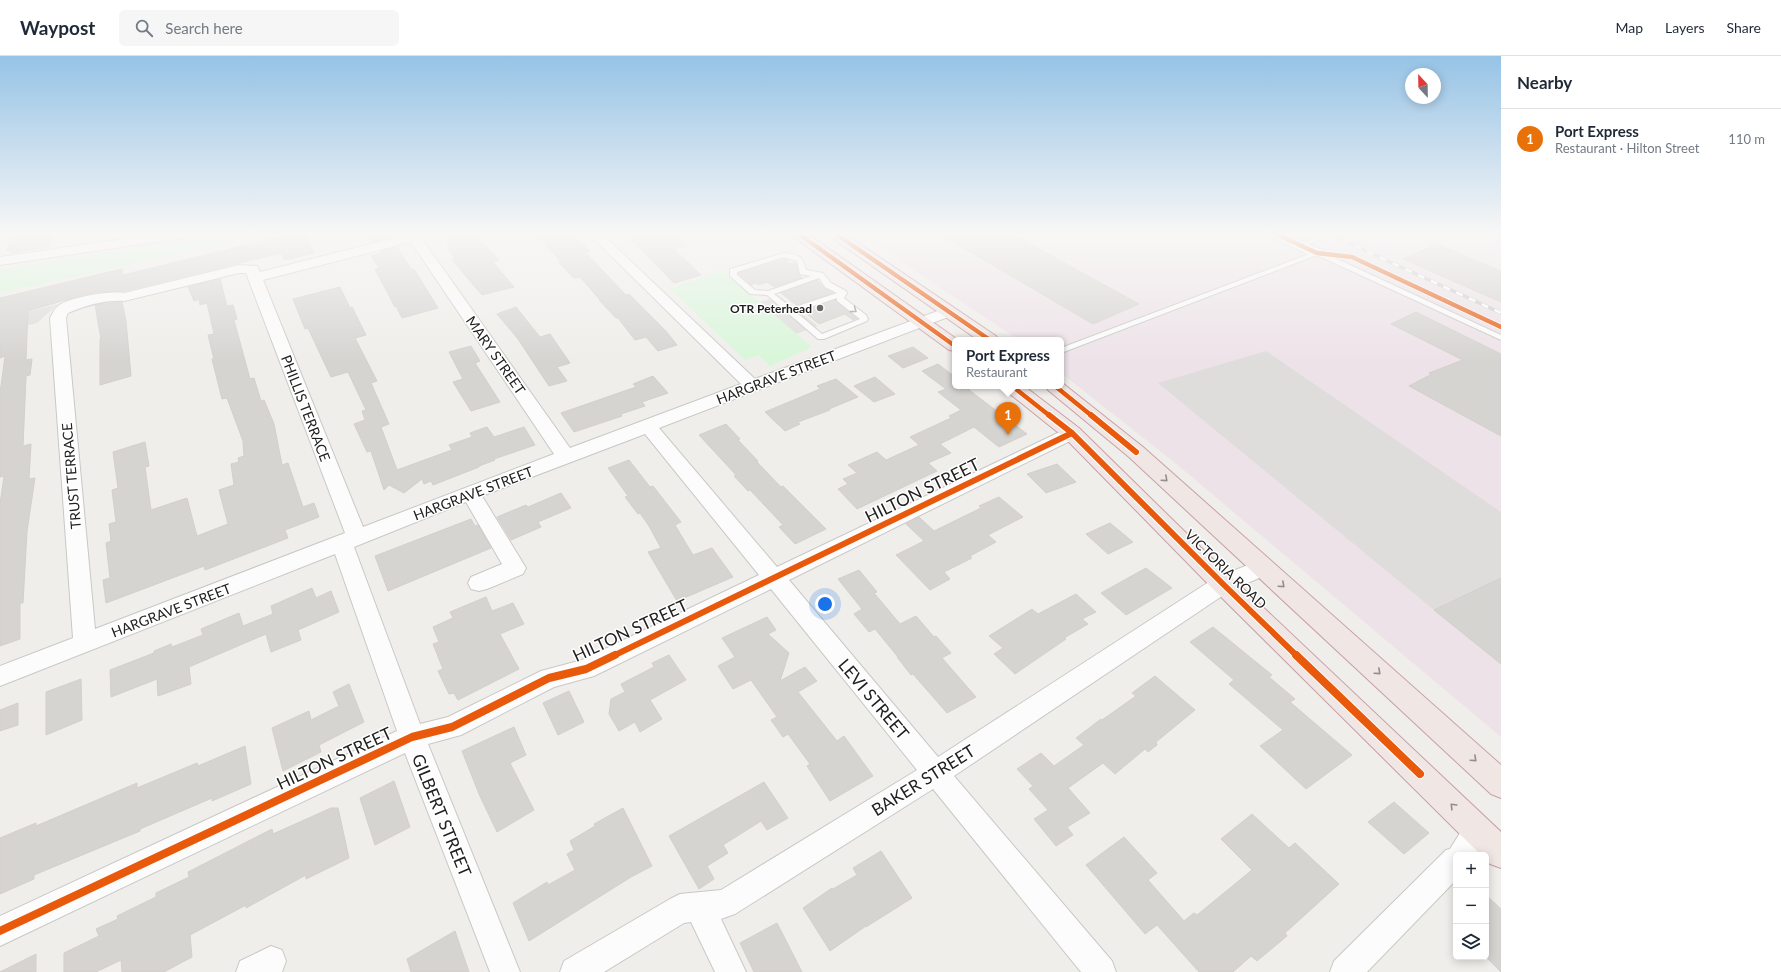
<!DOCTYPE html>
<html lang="en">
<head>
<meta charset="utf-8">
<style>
	body { margin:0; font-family:Lato,sans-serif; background:#f6f6f7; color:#1f2937 }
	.controls { position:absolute; right:12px; bottom:12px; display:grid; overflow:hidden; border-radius:6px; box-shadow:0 2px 10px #0003 }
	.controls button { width:36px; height:36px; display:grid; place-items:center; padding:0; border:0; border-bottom:1px solid #e0e1e3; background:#fff; color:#1f2937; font:20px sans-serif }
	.compass { position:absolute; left:1405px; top:12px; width:36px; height:36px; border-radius:50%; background:#fff; box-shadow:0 2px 10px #0003; rotate:338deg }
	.you { position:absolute; left:825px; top:548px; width:14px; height:14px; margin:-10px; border:3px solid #fff; border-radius:50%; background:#1a73e8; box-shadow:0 0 0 6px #1a73e833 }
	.badge { display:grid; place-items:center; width:26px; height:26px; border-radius:50%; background:#0f766e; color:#fff; font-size:13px; font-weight:700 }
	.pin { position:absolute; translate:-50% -33px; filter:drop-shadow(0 1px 2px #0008) }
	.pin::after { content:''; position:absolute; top:21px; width:14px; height:12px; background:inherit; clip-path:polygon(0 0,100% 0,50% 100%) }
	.popup { position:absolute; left:952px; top:281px; width:112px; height:52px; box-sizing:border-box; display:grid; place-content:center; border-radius:6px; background:#fff; filter:drop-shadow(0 1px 3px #0005); font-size:13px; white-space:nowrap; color:#747a83 }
	.popup b { font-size:15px; color:#1f2937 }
	.popup::after { content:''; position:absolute; left:50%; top:100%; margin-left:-8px; border:8px solid transparent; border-top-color:#fff }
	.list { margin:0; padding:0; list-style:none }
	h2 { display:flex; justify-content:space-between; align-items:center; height:52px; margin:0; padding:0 16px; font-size:17px }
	h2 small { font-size:13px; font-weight:400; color:#747a83 }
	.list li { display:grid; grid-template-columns:26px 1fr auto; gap:12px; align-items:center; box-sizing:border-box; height:60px; padding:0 16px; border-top:1px solid #e0e1e3 }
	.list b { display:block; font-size:15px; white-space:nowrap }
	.list p { margin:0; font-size:13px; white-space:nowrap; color:#747a83 }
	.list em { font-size:13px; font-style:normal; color:#747a83 }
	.icon { flex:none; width:22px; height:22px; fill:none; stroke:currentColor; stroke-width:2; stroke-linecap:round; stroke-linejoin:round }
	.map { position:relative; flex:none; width:1501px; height:916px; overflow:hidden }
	header { display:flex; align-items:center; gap:24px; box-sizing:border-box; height:56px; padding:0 20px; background:#fff; border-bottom:1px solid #e0e1e3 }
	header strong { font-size:19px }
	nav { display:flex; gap:22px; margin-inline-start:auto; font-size:14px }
	.search { width:280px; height:36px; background:#f6f6f7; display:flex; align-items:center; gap:10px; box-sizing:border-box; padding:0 14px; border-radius:6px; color:#747a83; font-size:15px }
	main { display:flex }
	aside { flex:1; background:#fff }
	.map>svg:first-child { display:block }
	.industrial { fill:#ede2e8 }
	.religious { fill:#dedddb }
	.park { fill:#d8f6d9 }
	.building { fill:#d6d4d1; stroke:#d3cfcb }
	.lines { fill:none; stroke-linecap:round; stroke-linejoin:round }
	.service-casing { stroke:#c8c8c6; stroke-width:2 }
	.minor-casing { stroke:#c8c8c6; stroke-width:2 }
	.trunk-casing { stroke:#c7a0aa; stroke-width:2 }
	.service { fill:#fdfcfc; fill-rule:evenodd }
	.minor { fill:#fdfcfc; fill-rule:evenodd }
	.trunk { fill:#f0e6e4; fill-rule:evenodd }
	.rail-casing { stroke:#cbcbcb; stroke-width:3.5 }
	.rail { stroke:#fff; stroke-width:2.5; stroke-dasharray:7; stroke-linecap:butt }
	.cycleway-far2-casing { stroke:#fff; stroke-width:6 }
	.cycleway-far1-casing { stroke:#fff; stroke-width:8 }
	.cycleway-casing { stroke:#fff; stroke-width:10 }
	.cycleway-far2 { stroke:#e8590c; stroke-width:4.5 }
	.cycleway-far1 { stroke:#e8590c; stroke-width:6 }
	.cycleway { stroke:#e8590c; stroke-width:8 }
	.oneway { stroke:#9a9999 }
	.oneway2 { stroke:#938d8c }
	.poi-dot { fill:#696967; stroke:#fff; stroke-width:1.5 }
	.labels { text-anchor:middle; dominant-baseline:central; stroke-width:3; stroke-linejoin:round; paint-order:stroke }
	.far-poi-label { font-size:12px; font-weight:bold; fill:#212121; stroke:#fff; text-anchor:end }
	.street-label { font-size:14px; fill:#212121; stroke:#fff }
	.near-street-label { font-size:17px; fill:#212121; stroke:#fff }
</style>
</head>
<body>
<header>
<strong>Waypost</strong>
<div class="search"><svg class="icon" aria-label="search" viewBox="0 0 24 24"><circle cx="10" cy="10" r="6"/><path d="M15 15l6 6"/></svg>Search here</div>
<nav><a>Map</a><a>Layers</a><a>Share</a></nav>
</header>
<main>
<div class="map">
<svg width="1501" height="916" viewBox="0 0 1501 916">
	<rect width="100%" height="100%" fill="#f0eeea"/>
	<path class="industrial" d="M859 178H1501V681L1174 406 1061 317V284H1019Z"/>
	<path class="religious" d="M779 240 818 270 796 278 760 246Z
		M58 248 37 267 0 277V263Z
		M1266 295 1501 456V522L1434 554 1158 327Z"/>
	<path class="park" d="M228 178H260L261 180 0 237V213Z
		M722 214 812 291 770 310 758 299 745 304 670 233Z"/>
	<path class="building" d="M14 178H53L48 191 11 197 12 194 6 195Z
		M291 178H306L314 197 285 204 281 197 124 235 99 236 79 240 28 255 26 304 32 303 30 319 26 320 23 390 31 388 29 423 35 422 27 475 23 547H20V583L0 590V448L4 420 0 421V337L5 300 0 302V242L122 213 123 219Z
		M369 178H388L390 181 374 186Z
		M442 178H474L499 204 493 206 514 231 482 239 452 204 455 203 448 193 451 192 446 187 449 186Z
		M536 178H573L590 195 585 196 626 239 629 238 666 275 677 289 658 295 646 281 635 284 618 262H616L599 244H600L580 221 574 222 559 207 561 206Z
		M626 178H673L686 190 674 193 701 219 674 227Z
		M940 178H1012L1139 248 1093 268Z
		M1437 188 1501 215V246L1403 203Z
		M397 191 412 214 414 213 438 252 402 262 396 250 395 251 375 213 379 212 371 200 382 197 381 195Z
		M784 203 788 204 787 207H796L799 218 802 222 774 231 767 226 758 229 756 227 751 229 738 217Z
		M220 223 227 250 233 249 237 263 234 264 250 323 254 322 261 345 264 344 274 368 282 409 288 407 303 451 314 447 319 461 285 474 288 482 205 514 204 510 106 547 103 524 110 522 106 487 111 485 109 468 116 466 112 434 118 432 113 396 145 386 149 410 145 411 151 454 187 442 197 480 228 468 219 434 234 429 231 408 239 406 238 402 244 400 243 385 227 342 222 343 212 303H214L208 279 214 278 207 247 200 249 199 243 194 245 188 231Z
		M817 224 824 232 833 237 796 249 781 237Z
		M340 231 350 252 352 251 366 279 355 282 377 325 371 327 389 368 381 371 397 414 452 394 449 389 472 381 470 377 487 371 494 381 524 371 535 389 494 403 495 404 479 410V411L433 429 431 425 424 428 422 423 404 437 389 429 384 434 371 395 367 396 354 368 365 364 362 355 366 354 348 316 331 321 308 272 305 273 293 243Z
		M836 244 857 262 853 264 845 258 819 268 803 255Z
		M122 246 126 265 131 320 100 329V283H101L95 249Z
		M516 251 540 281 550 278 570 307 557 311 567 325 549 330 518 283 497 258Z
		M1416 256 1501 298V380L1409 330 1432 318 1429 317 1463 304 1391 268Z
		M471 290 480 305 475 307 500 346 471 355 453 326 463 323 449 296Z
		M913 291 928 302 903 312 888 300Z
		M938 308 955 321V330H966L970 333 969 334 1027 378 999 391 974 371 940 388 951 397 928 407 937 415 857 453 838 433 848 428 843 423 857 417 848 409 877 396 886 404 919 389 910 381 951 362 949 360 961 354 938 336 946 333 922 315Z
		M653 320 668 337 642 346 645 350 621 358 622 360 574 376 561 357 636 331 633 328Z
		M875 321 895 338 874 346 854 330Z
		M836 323 858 341 829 353 830 354 798 366 800 368 785 375 765 356 820 333 817 330Z
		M726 368 740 383 738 384 758 405 757 406 781 431 783 430 826 473 795 488 779 471 783 469 750 434 748 435 734 420 736 419 699 379Z
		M629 404 650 431 653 430 681 466 675 469 693 499 712 492 733 521 677 545 648 496 661 492 649 470 640 457 638 458 625 441 628 440 608 412Z
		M1057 408 1076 426 1046 437 1027 418Z
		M561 437 571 452 538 466 541 471 511 484 497 461 526 449 528 451Z
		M999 441 1023 461 988 479 996 486 970 500 972 502 944 516 950 523 930 534 896 499 924 485 906 468 919 461 934 475 981 452 979 450Z
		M471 463 475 470 478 469 491 492 388 535 375 500Z
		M1110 467 1133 486 1108 498 1086 478Z
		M1146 512 1172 532 1126 559 1101 537Z
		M859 514 877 536 874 537 900 568 916 560 934 581 936 580 951 597 942 602 976 641 947 657 913 618 911 619 897 601H898L875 573 869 576 854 558 862 553 838 523Z
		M1501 522V608L1434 554Z
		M312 532 316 542 331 535 339 556 298 574 301 584 271 596 266 578 189 611 191 628 158 640 157 623 111 641 110 614 154 597V595L171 588 172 591 203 579 201 573 239 557 243 570 273 558 271 550Z
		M1076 538 1096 556 1082 563 1088 568 1064 582 1066 583 1015 618 994 598 1003 592 989 580 1032 553 1038 558Z
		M486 541 492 555 513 547 524 568 500 578 519 613 458 644 454 637 449 638 438 615 443 613 433 588 439 586 433 571 453 562 450 556Z
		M767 561 776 574 768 578 789 597 780 625 805 611 817 625 798 636 837 685 844 680 873 720 830 745 807 710 810 708 788 678 783 681 771 664 777 661 751 624 733 633 718 610 735 601 722 582Z
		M1213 571 1272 619 1269 621 1295 643 1290 646 1352 699 1306 733 1260 690 1283 674 1229 628 1234 624 1190 586Z
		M669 599 686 624 650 644 662 663 640 676 635 666 619 675 609 658 611 643 625 636 621 628 654 611 652 607Z
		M1155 620 1195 654 1156 686 1157 689 1148 696 1145 693 1115 718 1103 707 1068 732 1090 757 1067 771 1073 779 1056 790 1034 763 1048 754 1029 733 1033 730 1017 713 1041 697 1054 710 1084 689 1076 682 1101 663 1102 664 1136 640 1132 637Z
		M81 623 82 664 46 679V636Z
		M349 628 364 666 319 689 321 696 283 715 272 672 309 655 311 664 339 650 333 636Z
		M569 635 584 666 558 679 543 647Z
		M18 647V669L0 675V654Z
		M514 671 526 699 510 707 534 754 497 776 479 738 462 695Z
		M245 690 251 728 212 745V742L140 773V775L34 819V823L0 838V782L36 767V770L137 727V732L197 707 198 710Z
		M394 725 410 771 375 789 360 742Z
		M764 726 788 762 767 774 761 765 723 789 728 797 707 810 714 823 699 833 669 780Z
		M1394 746 1429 777 1404 798 1368 766Z
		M331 752H338L349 802 306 823V819L246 852V849L190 879 192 901 164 916H122L121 904 96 916H64V897L99 880 96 873 118 863 117 860 156 841V837L189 821 188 816 272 773 273 778Z
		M623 752 652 810 631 821 529 885 513 847 547 826 548 829 575 814 567 798 574 794 570 785 595 770 594 768Z
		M1252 758 1289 792 1295 787 1339 828 1285 877 1287 880 1257 905 1251 900 1233 916H1199L1157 869 1145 878 1086 809 1124 781 1157 817 1148 824 1184 865 1194 857 1197 859 1252 814 1221 783Z
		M881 795 912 842 866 871V870L830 895 803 852 832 832 833 833 857 819 853 812Z
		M1486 839 1501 853V916L1486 901Z
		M777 867 802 916H754L740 887Z
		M455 875 469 916H411L407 903Z
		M36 898V916H0Z"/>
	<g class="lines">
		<defs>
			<path id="service" d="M1326 178H1335L1303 190 1298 189Z
				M1317 195 1337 203 1501 279V284L1317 199 1061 297V292Z
				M784 197C799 199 802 199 806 214L823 217 831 227 846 235 847 237 844 242 866 259 868 263 867 265 824 283H818L767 239 750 238 730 220V213ZM784 201 797 205 800 218 811 220 768 235 755 234 737 219V216ZM819 222 825 231 837 237 792 252 774 238ZM837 242V245L860 263 822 278 796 256Z"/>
			<path id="minor" d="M157 178H189L187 181 182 182 0 209V201Z
				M406 178H432L431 181 422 183 570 392 741 328 589 178H602L755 323 943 253 948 251 953 253 956 256 953 259 659 372 777 511 1066 373 1072 371 1078 373 1081 377 1078 381 789 524 938 701 1215 522 1263 503 1271 505 1274 511 1271 517 1231 534 954 720 1112 905 1116 916H1081L933 733 735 858 721 863 746 916H715L691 866 684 867 604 916H560L564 905 670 843 680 838 721 834 917 714 771 533 594 620 554 631 461 679 428 688 520 916H490L405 697 0 890V860L397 675 335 498 0 630V610L73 582 50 262C52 259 54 253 57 251 68 241 109 235 124 237L239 209 257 210 260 216 406 179ZM411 186 554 398 363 471 263 224ZM239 217H246L345 477 95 573 66 262 68 257C87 249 104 244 124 245ZM645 378 759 519 582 604 541 615 448 661 420 668 354 491 466 446 502 508 471 521 468 527 471 533 479 535 487 533 523 518 526 512 482 440Z
				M1269 178H1286L1322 194 1324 197 1322 200H1312L1271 181Z
				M1478 760 1488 764 1492 774 1488 784 1477 799H1456V824L1367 916H1330L1334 905 1446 794 1450 793 1468 764Z
				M271 890 282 894 286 905 282 916H236L240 905Z"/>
			<path id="trunk" d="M792 178H808L958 284H955V295L949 294 794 181Z
				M829 178H845L996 280 999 284H978L831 181Z
				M1061 326 1143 391 1501 709V742L1491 738 1129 401 1048 334 1046 330H1061Z
				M1003 330H1024L1079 372 1231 521 1501 776V812L1490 808 1486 804V799H1481L1215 535 1065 382 1005 334Z"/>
		</defs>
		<use href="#service" class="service-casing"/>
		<use href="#minor" class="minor-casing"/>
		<use href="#trunk" class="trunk-casing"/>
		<use href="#service" class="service"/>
		<use href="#minor" class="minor"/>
		<use href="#trunk" class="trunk"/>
		<defs>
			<path id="rail" d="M1329 178 1501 257"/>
		</defs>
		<use href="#rail" class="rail-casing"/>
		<use href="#rail" class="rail"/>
		<defs>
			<path id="cycleway-far2" d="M799 178 955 290
				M836 178 990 284
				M1276 178 1317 197 1352 201 1501 271
				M1012 330 1050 360
				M1055 330 1092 360"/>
			<path id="cycleway-far1" d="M1049 359 1072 377 1223 528 1297 600
				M1091 359 1136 396
				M613 600 1072 377"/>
			<path id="cycleway" d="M1296 599 1420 718
				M0 875 412 681 452 671 549 622 586 613 615 599"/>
		</defs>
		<use href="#cycleway-far2" class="cycleway-far2-casing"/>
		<use href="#cycleway-far1" class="cycleway-far1-casing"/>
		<use href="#cycleway" class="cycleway-casing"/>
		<use href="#cycleway-far2" class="cycleway-far2"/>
		<use href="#cycleway-far1" class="cycleway-far1"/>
		<use href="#cycleway" class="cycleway"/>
	</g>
	<defs><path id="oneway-chevron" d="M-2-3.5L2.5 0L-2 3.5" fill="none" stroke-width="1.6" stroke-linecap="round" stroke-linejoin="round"/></defs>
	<use class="oneway" href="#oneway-chevron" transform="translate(854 254) rotate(36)"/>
	<g class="oneway2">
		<use href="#oneway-chevron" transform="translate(1165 423) rotate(42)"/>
		<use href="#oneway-chevron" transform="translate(1282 529) rotate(42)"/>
		<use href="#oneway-chevron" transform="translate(1378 616) rotate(42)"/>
		<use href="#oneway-chevron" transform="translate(1474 703) rotate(42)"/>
		<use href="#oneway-chevron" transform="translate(1453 750) rotate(-135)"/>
	</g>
	<linearGradient id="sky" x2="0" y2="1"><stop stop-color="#96c3e6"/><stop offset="0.58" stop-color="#f8f7f6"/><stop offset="1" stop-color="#f8f7f6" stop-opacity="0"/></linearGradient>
	<rect width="1501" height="306" fill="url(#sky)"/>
	<circle class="poi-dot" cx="820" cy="252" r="4"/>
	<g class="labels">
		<g class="far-poi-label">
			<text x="812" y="252">OTR Peterhead</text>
		</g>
		<g class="street-label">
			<text transform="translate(496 299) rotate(55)">MARY STREET</text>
			<text transform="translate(776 321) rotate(-21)">HARGRAVE STREET</text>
			<text transform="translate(306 352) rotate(69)">PHILLIS TERRACE</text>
			<text transform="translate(71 420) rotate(-95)">TRUST TERRACE</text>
			<text transform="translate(473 437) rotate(-21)">HARGRAVE STREET</text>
			<text transform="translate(1226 513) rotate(44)">VICTORIA ROAD</text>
			<text transform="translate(171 554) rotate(-21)">HARGRAVE STREET</text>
		</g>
		<g class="near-street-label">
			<text transform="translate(922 434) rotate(-26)">HILTON STREET</text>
			<text transform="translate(630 574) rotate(-25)">HILTON STREET</text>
			<text transform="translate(874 643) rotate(50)">LEVI STREET</text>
			<text transform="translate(334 702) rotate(-25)">HILTON STREET</text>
			<text transform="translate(923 724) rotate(-32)">BAKER STREET</text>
			<text transform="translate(442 759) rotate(68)">GILBERT STREET</text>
		</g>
	</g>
</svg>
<div class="controls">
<button>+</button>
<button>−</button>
<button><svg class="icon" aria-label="layers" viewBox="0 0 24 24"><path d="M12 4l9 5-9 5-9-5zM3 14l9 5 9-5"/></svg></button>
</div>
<svg class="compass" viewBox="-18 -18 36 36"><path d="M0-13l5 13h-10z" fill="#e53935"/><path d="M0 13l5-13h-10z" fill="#747a83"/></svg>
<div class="you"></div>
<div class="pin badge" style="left:1008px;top:379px;background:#e8710a">1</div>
<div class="popup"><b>Port Express</b>Restaurant</div>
</div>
<aside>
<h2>Nearby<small></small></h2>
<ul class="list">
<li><span class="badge" style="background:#e8710a">1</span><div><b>Port Express</b><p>Restaurant · Hilton Street</p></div><em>110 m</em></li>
</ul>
</aside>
</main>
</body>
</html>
